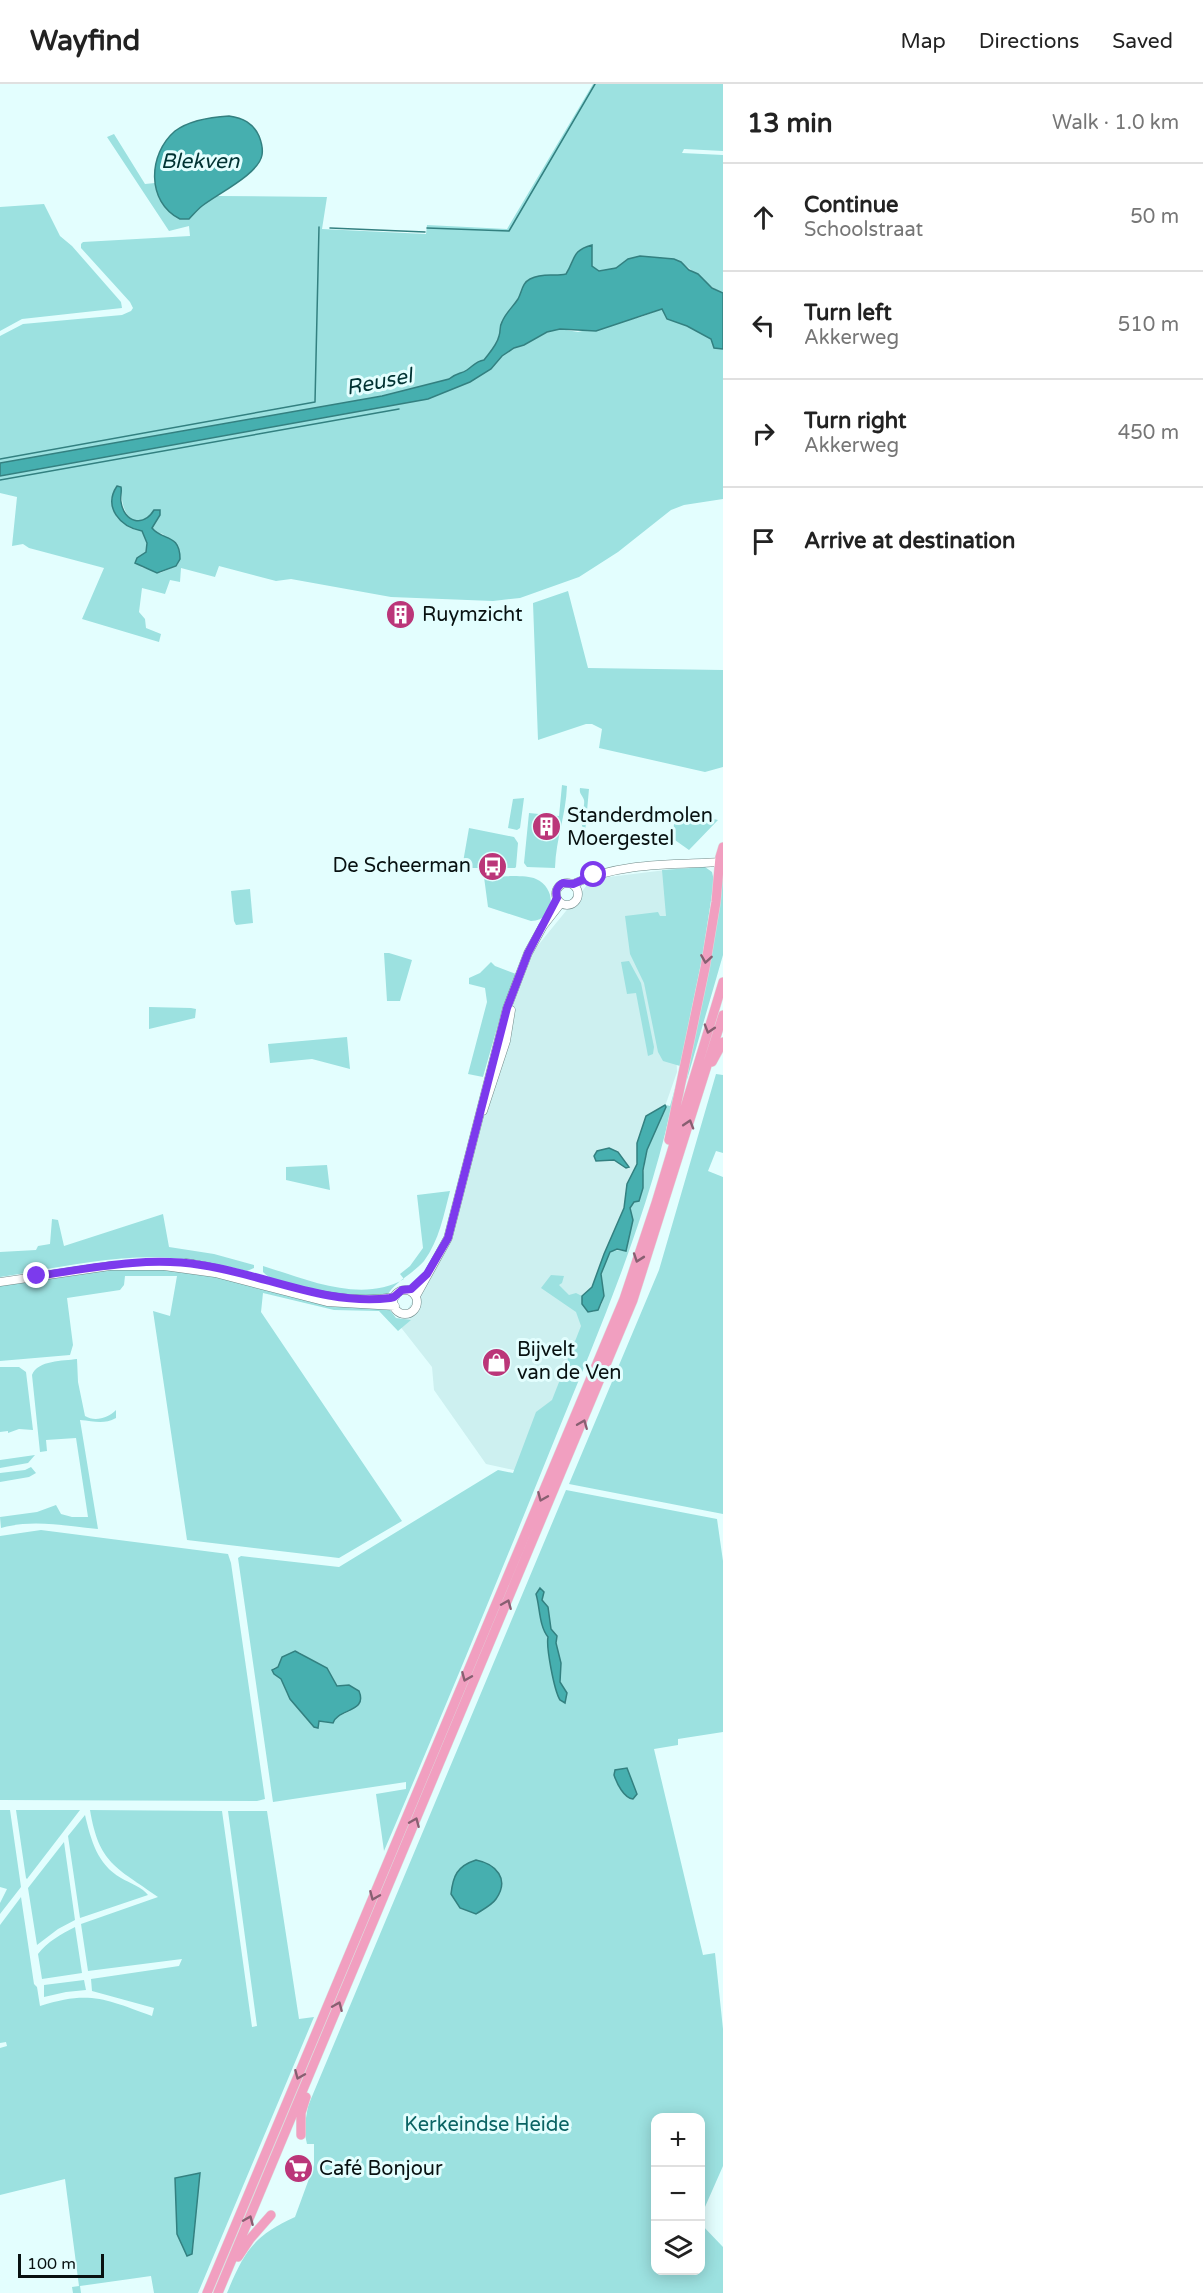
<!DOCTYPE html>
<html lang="en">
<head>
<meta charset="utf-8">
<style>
	body { margin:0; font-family:"Varela Round",sans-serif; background:#f2f2f2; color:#222 }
	.controls { position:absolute; right:18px; bottom:18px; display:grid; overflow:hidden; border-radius:12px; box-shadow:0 3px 15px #0003 }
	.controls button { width:54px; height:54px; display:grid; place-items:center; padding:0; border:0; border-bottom:2px solid #e0e0e0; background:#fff; color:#222; font:30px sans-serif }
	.scale { position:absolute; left:18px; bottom:15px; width:86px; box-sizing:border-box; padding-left:6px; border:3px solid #081111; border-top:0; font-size:16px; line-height:21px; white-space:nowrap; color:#081111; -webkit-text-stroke:4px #e3fefe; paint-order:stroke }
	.stop { position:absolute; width:18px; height:18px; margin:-14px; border:4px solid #7c3aed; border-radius:50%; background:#fff }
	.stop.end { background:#7c3aed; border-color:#fff; box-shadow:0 2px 6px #0008 }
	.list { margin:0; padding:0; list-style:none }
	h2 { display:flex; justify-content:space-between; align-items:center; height:78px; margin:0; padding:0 24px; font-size:26px }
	h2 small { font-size:20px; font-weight:400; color:#767676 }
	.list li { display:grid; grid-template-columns:39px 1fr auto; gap:18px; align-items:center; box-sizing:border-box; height:108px; padding:0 24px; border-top:2px solid #e0e0e0 }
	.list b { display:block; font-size:22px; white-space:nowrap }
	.list p { margin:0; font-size:20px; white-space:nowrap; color:#767676 }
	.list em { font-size:20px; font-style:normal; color:#767676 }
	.icon { flex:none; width:33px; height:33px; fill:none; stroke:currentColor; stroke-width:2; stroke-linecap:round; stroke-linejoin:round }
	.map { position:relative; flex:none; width:723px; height:2209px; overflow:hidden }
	header { display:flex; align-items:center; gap:36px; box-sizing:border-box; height:84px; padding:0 30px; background:#fff; border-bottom:2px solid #e0e0e0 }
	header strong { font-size:28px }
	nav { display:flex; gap:33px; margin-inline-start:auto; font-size:21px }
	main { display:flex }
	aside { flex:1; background:#fff }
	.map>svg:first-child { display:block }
	.built { fill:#cdf0f0 }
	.green { fill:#9ce1e0; fill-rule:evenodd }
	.water { fill:#46afaf; stroke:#338080; stroke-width:1.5 }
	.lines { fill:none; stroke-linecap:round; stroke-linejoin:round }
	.stream { stroke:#338080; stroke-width:1.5 }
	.secondary-casing { stroke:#718a89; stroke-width:9 }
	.highway-casing { stroke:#dcdede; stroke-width:10 }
	.secondary { stroke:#fff; stroke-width:8 }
	.highway { stroke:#f19fc0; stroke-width:9 }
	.oneway { stroke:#885f71 }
	.route { stroke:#7c3aed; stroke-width:8 }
	.labels { text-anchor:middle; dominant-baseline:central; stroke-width:6; stroke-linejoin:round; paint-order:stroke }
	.poi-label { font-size:20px; fill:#081111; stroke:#e3fefe; text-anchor:start }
	.park-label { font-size:20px; fill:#0b6464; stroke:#e3fefe }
	.water-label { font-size:21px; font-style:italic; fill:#003232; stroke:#e3fefe }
</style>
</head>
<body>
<header>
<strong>Wayfind</strong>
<nav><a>Map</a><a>Directions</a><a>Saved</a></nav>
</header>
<main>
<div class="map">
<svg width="723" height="2209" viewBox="0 0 723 2209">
	<rect width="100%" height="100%" fill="#e3fefe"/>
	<path class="built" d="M666 786 671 830 677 988 536 1391 486 1380 434 1306 432 1283 399 1241 446 1157 526 876 592 795Z"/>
	<path class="green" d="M593 0H723V67L684 65 682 69 723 71V209C704 201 693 183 674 175H628L616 184 599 187 592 182 591 162C571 167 575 174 566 190 554 193 544 188 530 195 522 199 522 208 518 215 513 223 506 228 502 238 499 243 501 247 499 252 497 261 489 269 484 276 476 277 473 282 467 286 461 290 456 289 449 295L382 312 0 379V252L23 240 122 231 131 227 133 224 130 218 81 164V160L83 158 190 152 189 142 169 147 107 53 114 50 145 100 155 99C157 112 168 129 180 135L190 134 200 123 216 112 327 113 322 145 426 150 427 141 507 145Z
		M44 120 60 152 72 162 121 218 122 224 22 235 0 247V123Z
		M662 225 667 235 687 242 712 255 714 264 723 265V415L684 421 671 426 618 468 579 493 520 514 493 517 391 513 291 495 276 497 219 482 215 493 181 484 180 498 170 496 165 510 142 504 139 528 145 535 146 544 161 550 159 558 82 535 104 484 29 464 23 460 12 462 17 413 0 409V392L428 315 470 298 491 285 502 272 514 264 524 261 547 248 560 245 578 248 641 233ZM122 405C119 428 137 454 155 426L152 444 154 448 163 450 178 480 176 482 160 489 141 483 137 474 146 468 147 459 142 447 130 444 113 408Z
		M568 507 588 584 723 586V683L705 688 599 664 602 645 592 640H586L538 656 533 519Z
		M562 701 567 702C566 731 556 754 555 784L527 783 524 779 529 729 559 732Z
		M580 704 589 705 585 749 579 734C582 729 585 722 584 716 582 710 579 710 580 704Z
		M524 714 520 744 517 746 508 744 513 715Z
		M676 726 718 736 689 766 672 754Z
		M469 744 514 753 518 759 516 783 515 784H462Z
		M705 783 712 788 714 797 702 875 680 982 663 977 658 968 644 899 630 870 625 832 658 828 660 832H666L662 786Z
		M723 787V871L686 999Z
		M484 793C497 793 524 790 536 795 557 804 556 836 531 837L488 823Z
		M250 805 253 839 236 841 234 837 231 807Z
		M384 869H389L412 876 400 917H387Z
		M629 877 641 899 654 963 653 970 648 972 636 909 627 910 621 878Z
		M491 878 495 882 516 890 501 930 483 993 468 990 487 918 485 904 469 900V894L480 889Z
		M149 923 191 924 196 925 195 934 149 945Z
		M347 953 350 985 312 975 270 979 268 960Z
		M716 990 723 991V1069L716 1067 708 1087 723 1093V1430L569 1400 659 1186Z
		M676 1001C652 1123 603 1237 556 1352 500 1491 443 1629 384 1767L376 1710 406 1705V1698L273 1718 238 1474 241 1472 339 1483 498 1386 513 1389 536 1328 552 1316 581 1242 576 1228 541 1204 551 1191 564 1192 562 1199 559 1201 569 1211 576 1209 582 1212V1218L586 1226 593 1228C611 1220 598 1203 601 1188 603 1181 608 1172 612 1166L626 1167 630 1124 634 1118 639 1117 647 1066 666 1021 670 1022ZM292 1568H299L329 1587 337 1602 346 1601 350 1627 335 1634 333 1639 319 1637 314 1643 287 1610 281 1595 273 1584 278 1583Z
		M327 1081 330 1106 286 1096V1083Z
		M450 1107C444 1130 439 1157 424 1177 414 1189 393 1199 387 1212 373 1212 358 1214 344 1212 325 1211 275 1202 263 1188V1182C306 1195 361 1220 404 1195L400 1190 410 1182 423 1164 417 1111Z
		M163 1130 169 1163 214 1170 254 1181V1184L247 1187C226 1182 205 1177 183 1175 123 1168 59 1184 0 1193V1168L36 1166 38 1162 50 1160 52 1135 58 1136 64 1162Z
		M172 1184 387 1222 396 1234 411 1236 398 1247 379 1227 334 1226 263 1209 261 1228 402 1437 339 1474 187 1456 153 1227 170 1232 177 1192H125L124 1201 120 1206 67 1214 73 1261 70 1271 0 1277V1200L114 1185Z
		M77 1275 78 1298 85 1332C95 1338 108 1334 116 1326V1334C103 1341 94 1337 80 1336L98 1445C65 1442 33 1435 1 1444L0 1433 37 1428 56 1421 61 1430 72 1433H88L76 1354 46 1356 47 1367 40 1368 32 1291C38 1276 63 1277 77 1275Z
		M0 1283H19L26 1288 33 1346 19 1345 8 1349V1347L0 1348Z
		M35 1371 28 1379 0 1384V1376Z
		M31 1383 36 1389 29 1393 0 1398V1389L25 1386Z
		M566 1406 717 1435 723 1477V1648L678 1655V1661L654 1665 703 1871 715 1869 723 1945V2082L701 2132 700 2034H656V2186H700L701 2140 723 2163V2209H227C244 2168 253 2152 295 2133L314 2081V2060H307L304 2046 308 2022Z
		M41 1446 228 1470 231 1479 265 1715 257 1717 0 1716V1452Z
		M0 1726H10L21 1803 0 1830V1819L7 1805 0 1803Z
		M16 1726H80L27 1795 26 1794Z
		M90 1726 222 1727 252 1943 257 1942 228 1727H267L299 1935 314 1933 198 2209H154L151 2192 80 2202 81 2209H73L72 2203 79 2202 65 2095 0 2111V1964L7 1962 6 1958 0 1959V1841L21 1813 34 1900 37 1903 40 1922C89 1906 106 1915 152 1932L154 1924 92 1907 91 1895 179 1882 182 1875 88 1887 81 1840 158 1813C116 1783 99 1780 90 1726ZM199 2089V2090L193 2164 182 2158 177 2150 175 2094Z
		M85 1731C91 1756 97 1780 121 1794 130 1799 143 1804 148 1811L80 1834 68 1752Z
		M64 1758 75 1836 58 1845 37 1861 28 1804Z
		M75 1843 82 1889 42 1895 38 1870C47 1858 61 1850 75 1843Z
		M84 1896 86 1906 66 1908 44 1913V1901Z"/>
	<path class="water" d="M229 32C243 34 253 39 259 52 261 57 263 65 262 71 259 90 217 110 202 122 197 126 193 131 189 135H180C146 118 148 70 175 47 190 36 212 33 229 32Z
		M592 161V182L599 187 616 184 628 175 640 172 674 175 681 178 689 186 698 190 712 204 723 209V265L714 264 711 255 687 242 667 235 662 225 596 247 560 245 547 248 524 261 514 264 502 272 491 285 470 298 428 315 0 392V379L382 312 449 295C456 289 461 290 467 286 473 282 476 277 484 276 490 268 497 261 499 252 501 247 499 243 502 238 506 228 513 223 518 215 522 208 522 199 530 195 544 188 554 193 566 190 576 174 571 167 592 161Z
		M117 402 121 403C122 408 120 413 121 418 124 438 143 444 154 426H160V431L152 444C162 457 180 449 180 475L176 482 157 489 135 479 137 474 146 468 147 459 142 447C120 443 103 423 117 402Z
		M665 1021 666 1023 647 1066 643 1086V1104L639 1117 634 1118 630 1124 633 1136 626 1167 617 1165 610 1168 601 1190 604 1212 598 1226 588 1228 582 1220V1212L592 1203 604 1170 624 1124 627 1100 637 1080V1059L646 1032Z
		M609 1064 618 1068 629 1083 626 1084 614 1076 596 1077 594 1072 597 1067Z
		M540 1504 544 1508 542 1516 548 1523 551 1545 557 1552 556 1559 561 1579 560 1598 567 1609 565 1619 560 1616C554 1606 546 1563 548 1553 539 1542 540 1523 536 1510Z
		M295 1567 327 1584 337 1602 349 1601 359 1607C368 1629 338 1624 333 1639L319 1637 318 1644 314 1643 290 1615 281 1595 274 1590 272 1586 278 1583 282 1573Z
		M627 1684 637 1710 633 1715C624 1714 617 1700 614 1691L615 1686Z
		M476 1776C496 1780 510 1795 496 1815 492 1821 482 1826 476 1830L460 1824 451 1810C453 1792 457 1782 476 1776Z
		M200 2089 192 2170 187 2172 177 2150 175 2094Z"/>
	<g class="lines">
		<path class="stream" d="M330 144 425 148
			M427 144 509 147 595 0
			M0 375 315 318 319 143
			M0 396 399 325"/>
		<defs>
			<path id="secondary" d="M556 810a11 11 0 1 1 22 0a11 11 0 1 1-22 0Z
				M573 800C621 778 672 781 723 778
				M483 1027 506 957 511 926
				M186 1179C255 1188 324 1225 395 1213
				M0 1198 110 1182H164L215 1189 327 1218 395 1222
				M393 1218a12 12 0 1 1 24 0a12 12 0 1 1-24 0Z
				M416 1212 448 1154 507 924 528 869 543 842 561 819"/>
			<path id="highway" d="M712 978 723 958
				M669 1056 705 884 716 818 720 773 723 763
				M301 2051V2029L306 2013
				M238 2173 250 2155 271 2131
				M207 2209 624 1215 656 1119 723 898
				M218 2209 633 1216 723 931"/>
		</defs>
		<use href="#secondary" class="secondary-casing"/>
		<use href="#highway" class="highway-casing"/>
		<use href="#secondary" class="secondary"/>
		<use href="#highway" class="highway"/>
	</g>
	<defs><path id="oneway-chevron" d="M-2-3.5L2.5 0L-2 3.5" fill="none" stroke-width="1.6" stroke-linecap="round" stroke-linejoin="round" transform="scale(1.5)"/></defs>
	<g class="oneway">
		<use href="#oneway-chevron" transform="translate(706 875) rotate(99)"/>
		<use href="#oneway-chevron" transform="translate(709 945) rotate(107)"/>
		<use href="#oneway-chevron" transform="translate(689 1040) rotate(-73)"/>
		<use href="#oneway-chevron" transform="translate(638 1174) rotate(109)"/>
		<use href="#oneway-chevron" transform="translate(583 1340) rotate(-68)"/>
		<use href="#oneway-chevron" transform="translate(542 1413) rotate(113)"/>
		<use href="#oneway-chevron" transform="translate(507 1520) rotate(-67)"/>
		<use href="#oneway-chevron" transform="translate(466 1593) rotate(113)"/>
		<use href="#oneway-chevron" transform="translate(415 1738) rotate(-67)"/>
		<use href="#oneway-chevron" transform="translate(374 1812) rotate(113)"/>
		<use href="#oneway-chevron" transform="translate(338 1922) rotate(-67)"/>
		<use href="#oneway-chevron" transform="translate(299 1991) rotate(113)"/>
		<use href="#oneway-chevron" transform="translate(249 2136) rotate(-67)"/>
	</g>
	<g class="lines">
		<path class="route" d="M37 1192C92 1184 146 1172 201 1181 264 1190 325 1222 390 1214L394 1213 402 1206 411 1205 427 1190 448 1154 507 924 528 869 557 814C555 808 557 802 563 799L573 800 594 791"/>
	</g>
	<defs>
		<symbol id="building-disc" viewBox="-11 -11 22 22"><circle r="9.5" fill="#bb3679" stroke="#e3fefe"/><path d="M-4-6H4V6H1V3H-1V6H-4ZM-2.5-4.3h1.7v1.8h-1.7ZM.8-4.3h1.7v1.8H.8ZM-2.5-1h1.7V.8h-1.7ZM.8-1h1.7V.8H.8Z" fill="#fff"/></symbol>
		<symbol id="bus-disc" viewBox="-11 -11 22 22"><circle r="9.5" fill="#bb3679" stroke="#e3fefe"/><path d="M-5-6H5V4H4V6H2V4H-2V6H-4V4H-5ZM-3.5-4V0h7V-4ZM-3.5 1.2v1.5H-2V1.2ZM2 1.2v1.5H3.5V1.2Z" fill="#fff"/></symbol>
		<symbol id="shop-disc" viewBox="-11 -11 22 22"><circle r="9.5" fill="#bb3679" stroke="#e3fefe"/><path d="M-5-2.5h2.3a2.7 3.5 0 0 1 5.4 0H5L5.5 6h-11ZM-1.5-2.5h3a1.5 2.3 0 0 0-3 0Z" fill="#fff"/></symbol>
		<symbol id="supermarket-disc" viewBox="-11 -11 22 22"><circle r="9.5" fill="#bb3679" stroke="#e3fefe"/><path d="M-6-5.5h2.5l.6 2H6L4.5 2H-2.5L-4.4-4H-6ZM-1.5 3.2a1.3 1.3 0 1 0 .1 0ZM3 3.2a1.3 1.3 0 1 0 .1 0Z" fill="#fff"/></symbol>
	</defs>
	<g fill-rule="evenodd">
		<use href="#building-disc" x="384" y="514" width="33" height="33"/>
		<use href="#building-disc" x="530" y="726" width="33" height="33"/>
		<use href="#bus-disc" x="476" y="766" width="33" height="33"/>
		<use href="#shop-disc" x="480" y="1262" width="33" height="33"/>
		<use href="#supermarket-disc" x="282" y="2068" width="33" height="33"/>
	</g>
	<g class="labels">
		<g class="poi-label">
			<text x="422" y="531">Ruymzicht</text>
			<text x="567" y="732">Standerdmolen<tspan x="567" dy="23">Moergestel</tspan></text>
			<text x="471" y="782" text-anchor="end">De Scheerman</text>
			<text x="517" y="1266">Bijvelt<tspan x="517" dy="23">van de Ven</tspan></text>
			<text x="319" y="2085">Café Bonjour</text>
		</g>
		<g class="park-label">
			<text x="487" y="2041">Kerkeindse Heide</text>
		</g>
		<g class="water-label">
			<text x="200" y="77">Blekven</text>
			<text transform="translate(379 298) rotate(-11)">Reusel</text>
		</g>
	</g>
</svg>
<div class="controls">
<button>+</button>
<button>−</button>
<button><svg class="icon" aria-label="layers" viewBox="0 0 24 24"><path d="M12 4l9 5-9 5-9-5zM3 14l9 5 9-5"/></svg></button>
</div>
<div class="scale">100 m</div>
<div class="stop" style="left:594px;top:791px"></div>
<div class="stop end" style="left:37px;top:1192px"></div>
</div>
<aside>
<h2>13 min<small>Walk · 1.0 km</small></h2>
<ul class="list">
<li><svg class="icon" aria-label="ahead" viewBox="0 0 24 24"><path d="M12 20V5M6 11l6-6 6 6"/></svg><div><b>Continue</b><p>Schoolstraat</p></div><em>50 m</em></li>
<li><svg class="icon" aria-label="left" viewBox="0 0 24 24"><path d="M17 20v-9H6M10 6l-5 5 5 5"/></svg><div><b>Turn left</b><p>Akkerweg</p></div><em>510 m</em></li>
<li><svg class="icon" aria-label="right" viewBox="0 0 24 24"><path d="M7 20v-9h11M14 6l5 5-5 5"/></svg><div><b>Turn right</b><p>Akkerweg</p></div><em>450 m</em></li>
<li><svg class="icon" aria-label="arrive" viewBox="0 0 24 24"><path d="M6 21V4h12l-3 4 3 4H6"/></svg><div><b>Arrive at destination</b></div></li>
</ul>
</aside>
</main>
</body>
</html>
